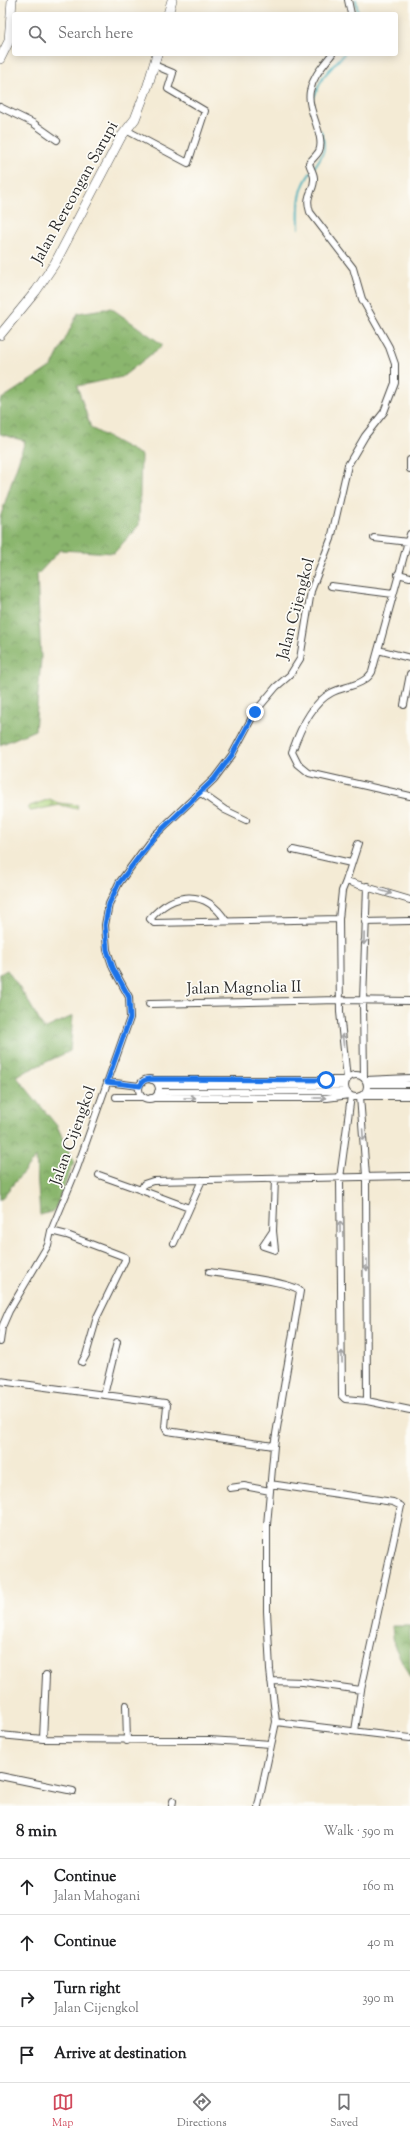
<!DOCTYPE html>
<html lang="en">
<head>
<meta charset="utf-8">
<style>
	body { margin:0; font-family:"Sorts Mill Goudy",serif; background:#f6f6f6; color:#202124 }
	.stop { position:absolute; width:12px; height:12px; margin:-9px; border:3px solid #1a73e8; border-radius:50%; background:#fff }
	.stop.end { background:#1a73e8; border-color:#fff; box-shadow:0 1px 4px #0008 }
	.list { margin:0; padding:0; list-style:none }
	h2 { display:flex; justify-content:space-between; align-items:center; height:52px; margin:0; padding:0 16px; font-size:17px }
	h2 small { font-size:13px; font-weight:400; color:#757577 }
	.list li { display:grid; grid-template-columns:26px 1fr auto; gap:12px; align-items:center; box-sizing:border-box; height:56px; padding:0 16px; border-top:1px solid #e0e0e0 }
	.list b { display:block; font-size:15px; white-space:nowrap }
	.list p { margin:0; font-size:13px; white-space:nowrap; color:#757577 }
	.list em { font-size:13px; font-style:normal; color:#757577 }
	.icon { flex:none; width:22px; height:22px; fill:none; stroke:currentColor; stroke-width:2; stroke-linecap:round; stroke-linejoin:round }
	.map { position:relative; flex:none; width:410px; height:1806px; overflow:hidden }
	.search { position:absolute; background:#fff; box-shadow:0 2px 10px #0003; left:12px; right:12px; top:12px; height:44px; display:flex; align-items:center; gap:10px; box-sizing:border-box; padding:0 14px; border-radius:4px; color:#757577; font-size:15px }
	.sheet { height:276px; background:#fff }
	nav { display:flex; justify-content:space-around; align-items:center; box-sizing:border-box; height:56px; border-top:1px solid #e0e0e0; background:#fff; font-size:11px; color:#757577 }
	nav a { display:grid; justify-items:center; gap:2px }
	nav .on { color:#d1495b }
	.map>svg:first-child { display:block }
	.forest { fill:url(#forest-crowns); stroke:#5a704c }
	.cemetery { fill:url(#cemetery-stones); stroke:#6c8054 }
	.lines { fill:none; stroke-linecap:round; stroke-linejoin:round }
	.stream { stroke:#40afbc; stroke-width:2 }
	.street-casing { stroke:#494844; stroke-width:8 }
	.secondary-casing { stroke:#494844; stroke-width:10 }
	.street { stroke:#fff; stroke-width:6 }
	.secondary { stroke:#fff; stroke-width:9 }
	.oneway { stroke:#a0a0a0 }
	.route { stroke:#1a73e8; stroke-width:5 }
	.labels { text-anchor:middle; dominant-baseline:central; stroke-width:3.5; stroke-linejoin:round; paint-order:stroke }
	.street-label { font-size:16px; fill:#2b2b2b; stroke:#fdfcf7 }
</style>
</head>
<body>
<div class="map">
<svg width="410" height="1806" viewBox="0 0 410 1806">
	<defs>
		<pattern id="forest-crowns" width="20" height="18" patternUnits="userSpaceOnUse"><rect width="20" height="18" fill="#8ab66d"/><path d="M2 6a3 3 0 1 1 6 0M12 15a3 3 0 1 1 6 0" fill="none" stroke="#71945a"/></pattern>
		<pattern id="cemetery-stones" width="16" height="16" patternUnits="userSpaceOnUse"><rect width="16" height="16" fill="#aed47e"/><path d="M2 7V4a2 2 0 0 1 4 0v3zM10 15v-3a2 2 0 0 1 4 0v3z" fill="#96b66d"/></pattern>
	</defs>
	<rect width="100%" height="100%" fill="#fdfcf7"/>
	<filter id="ink" filterUnits="userSpaceOnUse"><feTurbulence type="fractalNoise" baseFrequency=".025" numOctaves="2"/><feDisplacementMap in="SourceGraphic" scale="8" xChannelSelector="R" yChannelSelector="G"/><feConvolveMatrix kernelMatrix="1 2 1 2 8 2 1 2 1" color-interpolation-filters="sRGB"/></filter>
	<filter id="wash" filterUnits="userSpaceOnUse"><feTurbulence type="fractalNoise" baseFrequency=".012" numOctaves="4" result="noise"/><feDisplacementMap in="SourceGraphic" scale="16" xChannelSelector="R" yChannelSelector="G"/><feGaussianBlur stdDeviation="0.9" result="paint"/><feColorMatrix in="noise" values="0 0 0 0 0 0 0 0 0 0 0 0 0 0 0 0 0 1.4 0 .05"/><feComposite in="paint" operator="in"/></filter>
	<g filter="url(#wash)">
		<rect width="100%" height="100%" fill="#f4ebd5"/>
		<path class="forest" d="M111 308 163 345 122 377 77 386 91 428 141 455 139 525 114 553 60 550 37 575 41 659 35 730 0 745V518L25 441 0 434V400L52 366 78 313Z
			M7 970 27 999 44 1029 73 1016 70 1051 16 1076 57 1126 74 1162 54 1211 40 1215 36 1157 0 1200V974Z
			M392 1626H410V1678L394 1645Z"/>
		<path class="cemetery" d="M50 799 58 803 78 805 77 809 60 805 31 811 28 809 30 806Z"/>
		<g class="lines">
			<path class="stream" d="M356 0 358 14
				M312 101 323 77 344 54
				M313 169C324 154 327 149 321 131
				M299 228C298 208 298 189 311 172"/>
		</g>
	</g>
	<g filter="url(#ink)">
		<g class="lines">
			<defs>
				<path id="street" d="M348 0 351 14
					M0 107 33 123 57 140
					M126 130 188 163 205 111 168 89 173 73 154 65
					M410 460V469
					M410 534 372 672C364 686 344 686 331 693 312 703 299 732 292 752L298 764 309 773 410 796
					M374 538 408 542
					M398 574 410 577
					M331 586 393 594
					M378 650 410 658
					M404 705 410 674
					M201 793 225 810 246 820
					M293 850 351 863
					M346 881 358 844
					M226 921C205 888 173 892 150 919L154 923 339 919
					M365 922 410 921
					M149 1004 339 1000 410 1001
					M345 1086a11 11 0 1 1 22 0a11 11 0 1 1-22 0Z
					M364 1077 363 1001 367 886
					M347 1079 340 1012 339 919 342 891 346 881 410 900
					M139 1089a10 10 0 1 1 20 0a10 10 0 1 1-20 0Z
					M152 1080H346
					M366 1080 410 1078
					M107 1082 139 1086
					M368 1084H410
					M158 1085H345
					M366 1091H410
					M158 1092 346 1091
					M351 1096 340 1178 342 1396 345 1399 367 1401 410 1410
					M360 1096 366 1176 367 1401
					M362 1096H410
					M116 1097H144
					M151 1098H327L349 1095
					M99 1175 141 1190 144 1184 153 1181 410 1176
					M141 1190 189 1208
					M51 1231 67 1235 125 1257V1260L97 1317 86 1355 82 1362
					M273 1231 263 1246 275 1250 273 1231 275 1179
					M174 1243 202 1180
					M209 1272C224 1274 293 1282 300 1291L274 1446
					M0 1342 2 1327 9 1311 48 1245 51 1231 77 1168 130 1018 129 997 113 968 107 950 105 925 109 904 119 883 153 837 214 779 232 755 255 712 276 687 290 675 300 659 311 591 331 539 348 465 365 436 384 412 395 383V364L389 347 362 299 353 268 310 212C304 194 315 191 314 178 314 173 310 168 309 163 312 159 317 155 319 151 326 136 306 110 310 91 313 76 323 66 332 54
					M0 1381 165 1403 167 1405 165 1427 167 1431 274 1446 267 1525V1611L270 1670 276 1722 258 1806
					M104 1395 117 1342
					M270 1484 393 1502 401 1506 361 1690 355 1731
					M230 1488 244 1486 270 1491
					M271 1681 303 1682 361 1690
					M126 1705 127 1741
					M276 1722 410 1738
					M0 1735 43 1739 209 1740 271 1744
					M43 1739 46 1675
					M0 1776 73 1791
					M172 1806 173 1801"/>
				<path id="secondary" d="M168 14 172 0
					M0 59 9 41 12 0
					M0 335 36 291 55 263 121 137 135 119 148 85 157 54"/>
			</defs>
			<use href="#street" class="street-casing"/>
			<use href="#secondary" class="secondary-casing"/>
			<use href="#street" class="street"/>
			<use href="#secondary" class="secondary"/>
		</g>
		<defs><path id="oneway-shaft" d="M-6 0H5M1.5-3L5.5 0L1.5 3" fill="none" stroke-width="1.6" stroke-linecap="round" stroke-linejoin="round"/></defs>
		<g class="oneway">
			<use href="#oneway-shaft" transform="translate(386 892) rotate(18)"/>
			<use href="#oneway-shaft" transform="translate(364 939) rotate(92)"/>
			<use href="#oneway-shaft" transform="translate(343 1040) rotate(-96)"/>
			<use href="#oneway-shaft" transform="translate(190 1098)"/>
			<use href="#oneway-shaft" transform="translate(320 1098)"/>
			<use href="#oneway-shaft" transform="translate(363 1135) rotate(86)"/>
			<use href="#oneway-shaft" transform="translate(340 1227) rotate(-91)"/>
			<use href="#oneway-shaft" transform="translate(367 1265) rotate(90)"/>
			<use href="#oneway-shaft" transform="translate(342 1357) rotate(-91)"/>
		</g>
	</g>
	<g class="lines" filter="url(#ink)">
		<path class="route" d="M255 712 232 755 214 779 154 837 119 883 109 904 105 925 107 950 113 968 129 997 130 1018 107 1082 140 1086 143 1081 148 1079 326 1080"/>
	</g>
	<g class="labels">
		<g class="street-label">
			<text transform="translate(76 193) rotate(-61)">Jalan Rereongan Sarupi</text>
			<text transform="translate(297 609) rotate(-75)">Jalan Cijengkol</text>
			<text transform="translate(244 989) rotate(-1)">Jalan Magnolia II</text>
			<text transform="translate(74 1136) rotate(-70)">Jalan Cijengkol</text>
		</g>
	</g>
</svg>
<div class="stop" style="left:326px;top:1080px"></div>
<div class="stop end" style="left:255px;top:712px"></div>
<div class="search"><svg class="icon" aria-label="search" viewBox="0 0 24 24"><circle cx="10" cy="10" r="6"/><path d="M15 15l6 6"/></svg>Search here</div>
</div>
<section class="sheet">
<h2>8 min<small>Walk · 590 m</small></h2>
<ul class="list">
<li><svg class="icon" aria-label="ahead" viewBox="0 0 24 24"><path d="M12 20V5M6 11l6-6 6 6"/></svg><div><b>Continue</b><p>Jalan Mahogani</p></div><em>160 m</em></li>
<li><svg class="icon" aria-label="ahead" viewBox="0 0 24 24"><path d="M12 20V5M6 11l6-6 6 6"/></svg><div><b>Continue</b></div><em>40 m</em></li>
<li><svg class="icon" aria-label="right" viewBox="0 0 24 24"><path d="M7 20v-9h11M14 6l5 5-5 5"/></svg><div><b>Turn right</b><p>Jalan Cijengkol</p></div><em>390 m</em></li>
<li><svg class="icon" aria-label="arrive" viewBox="0 0 24 24"><path d="M6 21V4h12l-3 4 3 4H6"/></svg><div><b>Arrive at destination</b></div></li>
</ul>
</section>
<nav>
<a class="on"><svg class="icon" aria-label="map" viewBox="0 0 24 24"><path d="M3 6l6-2 6 2 6-2v14l-6 2-6-2-6 2zM9 4v14M15 6v14"/></svg>Map</a>
<a><svg class="icon" aria-label="directions" viewBox="0 0 24 24"><path d="M12 3l9 9-9 9-9-9zM9 14v-3h6M13 9l2 2-2 2"/></svg>Directions</a>
<a><svg class="icon" aria-label="saved" viewBox="0 0 24 24"><path d="M7 4h10v16l-5-4-5 4z"/></svg>Saved</a>
</nav>
</body>
</html>
